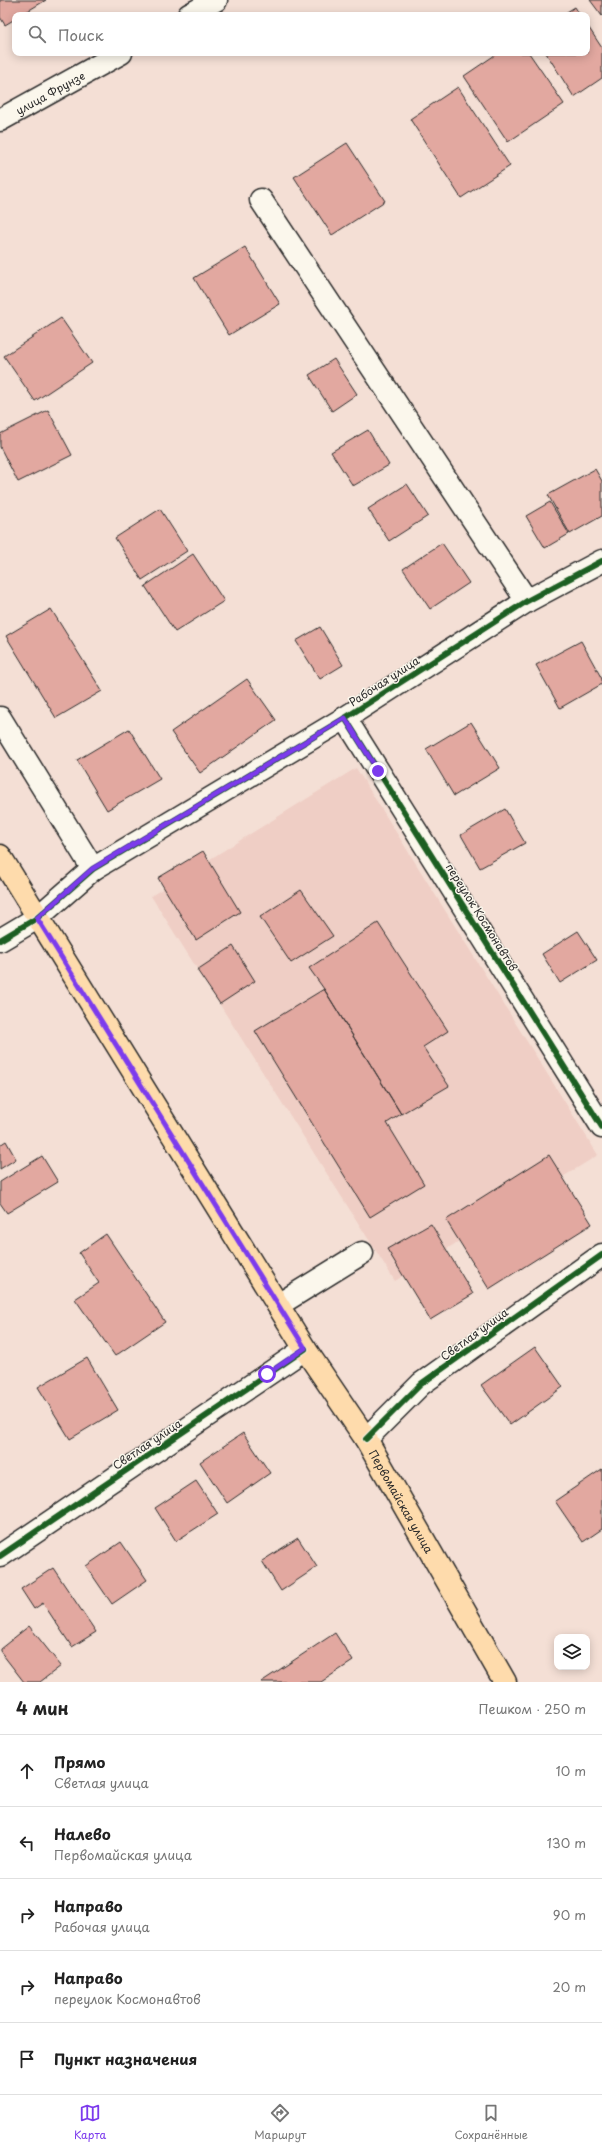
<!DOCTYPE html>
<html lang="ru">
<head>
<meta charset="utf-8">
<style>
	body { margin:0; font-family:"Playpen Sans",sans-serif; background:#f6f6f6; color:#222 }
	.controls { position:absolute; right:12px; bottom:12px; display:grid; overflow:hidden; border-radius:8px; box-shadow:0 2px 10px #0003 }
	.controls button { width:36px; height:36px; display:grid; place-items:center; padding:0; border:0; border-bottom:1px solid #e0e0e0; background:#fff; color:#222; font:20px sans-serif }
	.stop { position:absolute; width:12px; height:12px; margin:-9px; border:3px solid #7c3aed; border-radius:50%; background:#fff }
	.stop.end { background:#7c3aed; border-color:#fff; box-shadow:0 1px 4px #0008 }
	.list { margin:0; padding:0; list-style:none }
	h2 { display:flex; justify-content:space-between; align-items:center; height:52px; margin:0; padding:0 16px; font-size:17px }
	h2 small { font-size:13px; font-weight:400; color:#767676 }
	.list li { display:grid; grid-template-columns:26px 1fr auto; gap:12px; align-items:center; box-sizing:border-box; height:72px; padding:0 16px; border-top:1px solid #e0e0e0 }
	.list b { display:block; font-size:15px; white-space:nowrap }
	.list p { margin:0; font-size:13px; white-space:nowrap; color:#767676 }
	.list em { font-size:13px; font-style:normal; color:#767676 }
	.icon { flex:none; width:22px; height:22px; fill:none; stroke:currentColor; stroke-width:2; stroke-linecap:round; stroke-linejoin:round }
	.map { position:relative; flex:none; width:602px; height:1682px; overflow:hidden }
	.search { position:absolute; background:#fff; box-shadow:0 2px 10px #0003; left:12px; right:12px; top:12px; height:44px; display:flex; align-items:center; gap:10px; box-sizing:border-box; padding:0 14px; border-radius:8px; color:#767676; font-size:15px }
	.sheet { height:412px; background:#fff }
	nav { display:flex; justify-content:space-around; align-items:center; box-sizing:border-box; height:56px; border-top:1px solid #e0e0e0; background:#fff; font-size:11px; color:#767676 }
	nav a { display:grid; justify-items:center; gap:2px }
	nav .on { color:#7c3aed }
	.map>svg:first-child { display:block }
	.built { fill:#efcec5 }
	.building { fill:#e2a8a0; stroke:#2b2b2b }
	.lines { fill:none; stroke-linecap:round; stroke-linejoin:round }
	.minor-casing { stroke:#2b2b2b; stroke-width:25 }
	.major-casing { stroke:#2b2b2b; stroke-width:25 }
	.minor { stroke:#fbf7ec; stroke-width:22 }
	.major { stroke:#fedbac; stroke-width:22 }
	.cycleway-casing { stroke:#fbf7ec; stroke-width:8 }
	.cycleway { stroke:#1b5e20; stroke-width:6 }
	.route { stroke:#7c3aed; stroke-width:5 }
	.labels { text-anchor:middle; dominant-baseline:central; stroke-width:3; stroke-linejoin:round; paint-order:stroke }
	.street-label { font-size:11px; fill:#2b2b2b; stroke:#fbf7ec }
</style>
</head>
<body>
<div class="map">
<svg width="602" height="1682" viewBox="0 0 602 1682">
	<rect width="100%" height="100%" fill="#f4dfd5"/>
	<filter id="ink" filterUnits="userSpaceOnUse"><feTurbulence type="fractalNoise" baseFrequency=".025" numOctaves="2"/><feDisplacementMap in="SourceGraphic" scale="8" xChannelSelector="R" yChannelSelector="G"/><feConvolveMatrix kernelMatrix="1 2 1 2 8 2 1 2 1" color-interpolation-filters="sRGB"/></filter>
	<g filter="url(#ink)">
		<path class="built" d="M356 768 598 1155 395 1281 151 896Z"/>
		<path class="building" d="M0 0H46L21 15H15V19L5 25 0 17Z
			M590 0H602V16Z
			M575 7 580 15H562Z
			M587 25 602 48V78L574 97 546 53H587Z
			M498 53H529L564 104 508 142 464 76Z
			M458 87 510 166 461 198 410 119Z
			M347 143 385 201 332 235 294 177Z
			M245 247 280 304 229 335 194 278Z
			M61 318 92 363 35 401 4 356Z
			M334 359 357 394 332 411 309 375Z
			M48 410 72 455 18 482 0 447V434Z
			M368 430 389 465 353 486 331 452Z
			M595 469 602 481V516L570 534 548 495Z
			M407 484 428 516 389 541 368 509Z
			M550 502 569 534 545 548 526 516Z
			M160 509 187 551 142 580 115 538Z
			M442 543 469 583 430 609 403 569Z
			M193 554 224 601 175 632 145 586Z
			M51 609 102 691 56 718 6 636Z
			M320 627 343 665 320 679 296 641Z
			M581 641 602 679V684L560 708 536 665Z
			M247 679 276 720 200 773 171 732Z
			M471 722 500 768 454 796 426 749Z
			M129 729 160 779 107 810 77 760Z
			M505 809 525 843 480 868 461 835Z
			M203 851 240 912 196 940 158 878Z
			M301 890 333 936 291 963 260 917Z
			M378 923 448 1031 423 1047 449 1086 401 1114 324 989 309 968Z
			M578 931 597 960 560 983 542 954Z
			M233 946 255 981 220 1004 197 970Z
			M324 989 401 1114 387 1123 424 1184 370 1217 255 1031Z
			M6 1141 16 1159 0 1169V1145Z
			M549 1155 592 1224 489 1289 446 1220Z
			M42 1156 58 1182 7 1213 0 1203V1182Z
			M431 1224 473 1294 430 1320 387 1249Z
			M106 1234 165 1322 115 1356 75 1299 99 1283 79 1253Z
			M535 1347 563 1387 510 1425 481 1385Z
			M87 1358 118 1410 70 1439 38 1387Z
			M243 1433 270 1473 227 1503 200 1462Z
			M602 1469V1529L583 1542 555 1501Z
			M196 1481 218 1514 176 1541 155 1508Z
			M298 1538 317 1567 281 1591 262 1561Z
			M121 1542 147 1580 112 1604 86 1566Z
			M53 1568 96 1632 72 1647 43 1603 34 1609 21 1589Z
			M29 1626 61 1666 40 1682H24L0 1651V1649Z
			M335 1633 353 1661 321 1682H261Z"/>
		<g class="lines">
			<defs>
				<g id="minor">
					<path d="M189 15 216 0"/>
					<path id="s1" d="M0 120 121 53"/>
					<path d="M261 200 527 601"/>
					<path d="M0 718 93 869"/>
					<path d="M345 718 602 1127"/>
					<path d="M0 940 37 918 93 869 345 718 527 601 602 561"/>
					<path d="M278 1305 362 1253"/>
					<path d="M366 1439 421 1384 602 1255"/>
					<path d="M0 1556 305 1349"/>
				</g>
				<g id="major">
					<path id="s2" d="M0 856 305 1349 366 1439 505 1682"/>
				</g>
			</defs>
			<use href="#minor" class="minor-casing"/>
			<use href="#major" class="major-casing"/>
			<use href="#minor" class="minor"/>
			<use href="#major" class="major"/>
			<defs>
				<path id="cycleway" d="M345 718 602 1127
					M0 940 37 918 93 869 345 718 527 601 602 561
					M366 1439 421 1384 602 1255
					M0 1556 305 1349"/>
			</defs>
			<use href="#cycleway" class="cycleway-casing"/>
			<use href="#cycleway" class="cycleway"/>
		</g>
	</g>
	<g class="lines" filter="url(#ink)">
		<path class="route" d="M267 1374 305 1348 37 918 92 869 345 718 378 771"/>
	</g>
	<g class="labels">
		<g class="street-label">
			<text stroke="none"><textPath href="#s1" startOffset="57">улица Фрунзе</textPath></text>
			<text transform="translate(384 681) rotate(-33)">Рабочая улица</text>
			<text transform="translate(482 917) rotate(58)">переулок Космонавтов</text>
			<text transform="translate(474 1334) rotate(-36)">Светлая улица</text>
			<text transform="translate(147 1444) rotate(-34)">Светлая улица</text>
			<text stroke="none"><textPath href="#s2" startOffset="760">Первомайская улица</textPath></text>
		</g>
	</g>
</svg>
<div class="controls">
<button><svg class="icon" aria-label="layers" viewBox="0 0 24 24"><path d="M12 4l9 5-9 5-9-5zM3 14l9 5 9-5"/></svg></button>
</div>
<div class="stop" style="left:267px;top:1374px"></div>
<div class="stop end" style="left:378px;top:771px"></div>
<div class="search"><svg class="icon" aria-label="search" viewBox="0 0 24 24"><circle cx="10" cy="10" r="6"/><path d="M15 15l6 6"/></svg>Поиск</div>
</div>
<section class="sheet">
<h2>4 мин<small>Пешком · 250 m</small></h2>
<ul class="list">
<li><svg class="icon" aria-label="ahead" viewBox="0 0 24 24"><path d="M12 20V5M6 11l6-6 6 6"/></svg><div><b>Прямо</b><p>Светлая улица</p></div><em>10 m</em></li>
<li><svg class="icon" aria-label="left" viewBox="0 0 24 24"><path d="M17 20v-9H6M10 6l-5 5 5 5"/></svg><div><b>Налево</b><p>Первомайская улица</p></div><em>130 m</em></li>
<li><svg class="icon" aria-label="right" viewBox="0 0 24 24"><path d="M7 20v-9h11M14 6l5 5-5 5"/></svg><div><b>Направо</b><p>Рабочая улица</p></div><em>90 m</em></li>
<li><svg class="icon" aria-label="right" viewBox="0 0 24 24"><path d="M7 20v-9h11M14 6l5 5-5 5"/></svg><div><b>Направо</b><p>переулок Космонавтов</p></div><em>20 m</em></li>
<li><svg class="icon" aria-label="arrive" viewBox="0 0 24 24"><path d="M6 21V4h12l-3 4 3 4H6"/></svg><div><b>Пункт назначения</b></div></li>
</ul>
</section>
<nav>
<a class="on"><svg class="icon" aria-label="map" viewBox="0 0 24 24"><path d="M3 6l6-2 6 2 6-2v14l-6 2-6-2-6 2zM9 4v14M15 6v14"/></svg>Карта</a>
<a><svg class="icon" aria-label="directions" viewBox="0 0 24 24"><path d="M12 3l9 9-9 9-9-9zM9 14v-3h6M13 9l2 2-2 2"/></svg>Маршрут</a>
<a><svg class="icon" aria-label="saved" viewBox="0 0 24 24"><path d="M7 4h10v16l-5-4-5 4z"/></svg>Сохранённые</a>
</nav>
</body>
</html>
